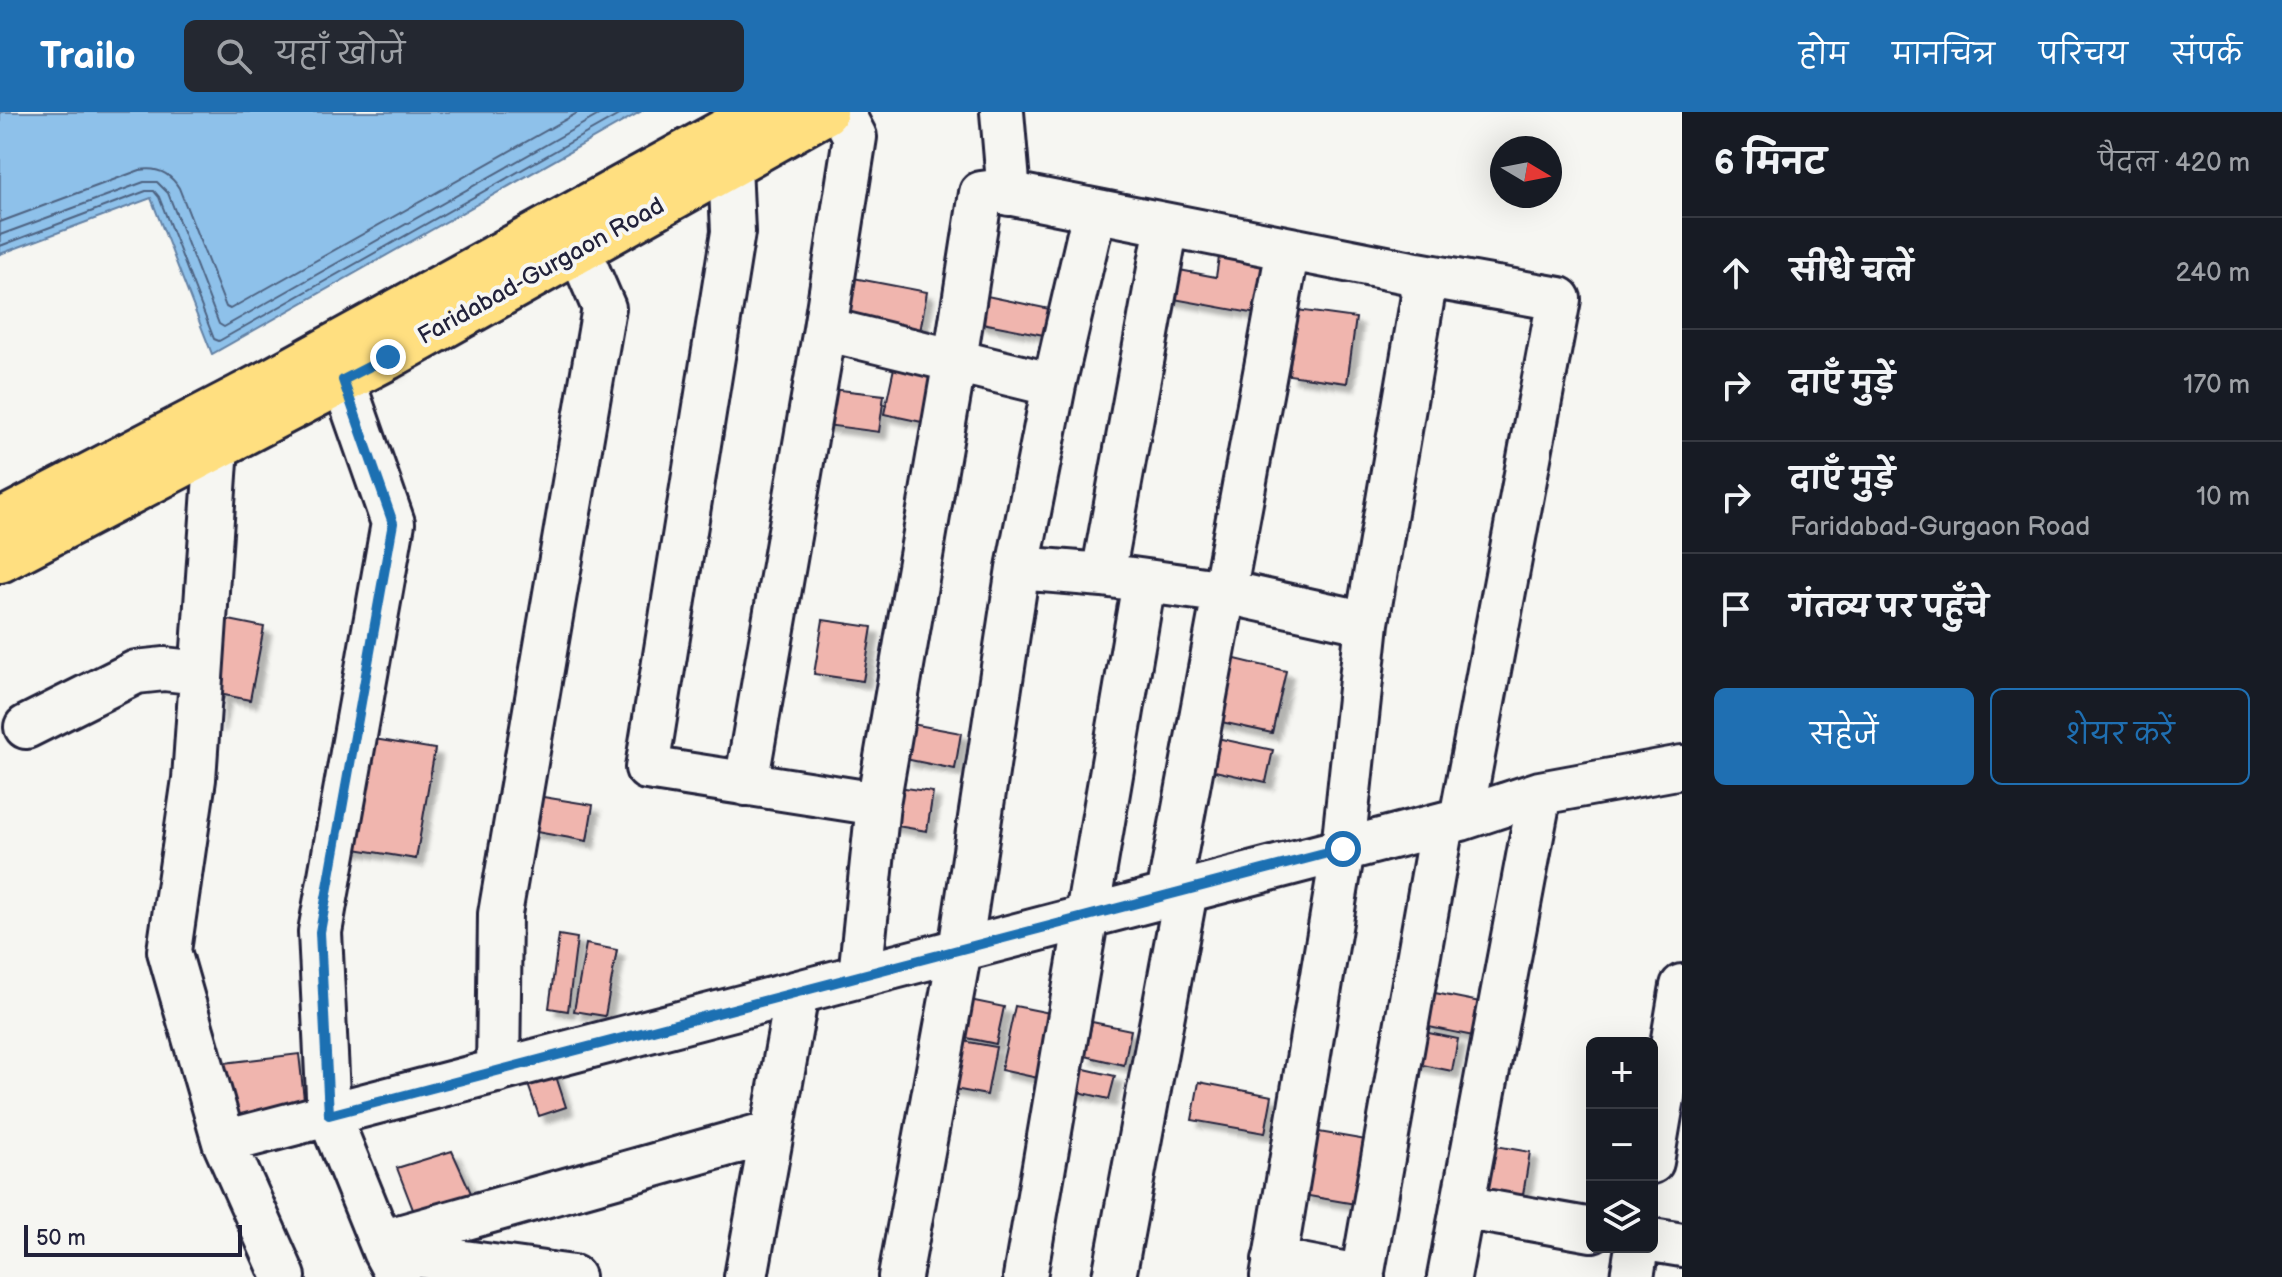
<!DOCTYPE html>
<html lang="hi">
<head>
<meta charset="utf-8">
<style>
	body { margin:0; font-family:"Balsamiq Sans","Playpen Sans Deva",sans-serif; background:#242831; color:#f1f3f6 }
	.controls { position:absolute; right:24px; bottom:24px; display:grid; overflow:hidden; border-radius:12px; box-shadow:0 8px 32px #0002 }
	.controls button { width:72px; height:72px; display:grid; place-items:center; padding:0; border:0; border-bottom:2px solid #363941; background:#171b24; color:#f1f3f6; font:40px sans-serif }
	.compass { position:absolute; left:1490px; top:24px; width:72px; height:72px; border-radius:50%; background:#171b24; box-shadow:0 8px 32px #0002; rotate:100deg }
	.scale { position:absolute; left:24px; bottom:20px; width:218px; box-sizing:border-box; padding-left:8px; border:4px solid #22223b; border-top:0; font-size:22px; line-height:28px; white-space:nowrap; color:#22223b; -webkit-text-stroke:6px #f6f6f2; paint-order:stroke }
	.stop { position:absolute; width:24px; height:24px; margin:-18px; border:6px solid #1f6fb2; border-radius:50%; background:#fff }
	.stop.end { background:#1f6fb2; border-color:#fff; box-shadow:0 2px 8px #0008 }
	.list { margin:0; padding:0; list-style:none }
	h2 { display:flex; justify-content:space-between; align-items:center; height:104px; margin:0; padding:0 32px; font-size:34px }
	h2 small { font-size:26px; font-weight:400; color:#9ea1a6 }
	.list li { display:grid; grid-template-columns:52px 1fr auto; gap:24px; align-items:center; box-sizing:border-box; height:112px; padding:0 32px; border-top:2px solid #363941 }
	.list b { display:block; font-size:30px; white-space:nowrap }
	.list p { margin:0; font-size:26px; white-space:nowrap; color:#9ea1a6 }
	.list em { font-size:26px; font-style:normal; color:#9ea1a6 }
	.actions { display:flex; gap:16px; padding:24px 32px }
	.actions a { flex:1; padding:18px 0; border:2px solid #1f6fb2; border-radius:12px; text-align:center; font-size:28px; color:#1f6fb2 }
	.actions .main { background:#1f6fb2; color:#fff }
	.icon { flex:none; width:44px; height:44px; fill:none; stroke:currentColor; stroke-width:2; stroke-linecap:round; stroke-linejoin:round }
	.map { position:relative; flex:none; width:1682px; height:1165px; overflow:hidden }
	header { display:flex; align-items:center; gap:48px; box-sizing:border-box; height:112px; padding:0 40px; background:#1f6fb2; color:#fff }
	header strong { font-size:38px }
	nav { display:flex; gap:44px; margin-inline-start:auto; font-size:28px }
	.search { width:560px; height:72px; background:#242831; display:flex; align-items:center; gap:20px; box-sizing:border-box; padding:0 28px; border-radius:12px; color:#9ea1a6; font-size:30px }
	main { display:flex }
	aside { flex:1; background:#171b24 }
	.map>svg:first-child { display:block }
	.water { fill:#8ec1ea; stroke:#6381a4; stroke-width:2 }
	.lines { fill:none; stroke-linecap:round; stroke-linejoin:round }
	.shore { stroke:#4d6281; stroke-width:2 }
	.building { fill:#f0b5ae; stroke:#22223b; stroke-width:2; filter:url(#shadow) }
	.minor-casing { stroke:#22223b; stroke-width:48 }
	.major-casing { stroke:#22223b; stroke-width:50 }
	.minor { stroke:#f6f6f2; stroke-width:42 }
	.major { stroke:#ffdf80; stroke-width:44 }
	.route { stroke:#1f6fb2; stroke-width:10 }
	.labels { text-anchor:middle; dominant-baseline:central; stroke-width:8; stroke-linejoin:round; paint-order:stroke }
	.street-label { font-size:24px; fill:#22223b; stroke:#f6f6f2 }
</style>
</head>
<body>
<header>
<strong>Trailo</strong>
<div class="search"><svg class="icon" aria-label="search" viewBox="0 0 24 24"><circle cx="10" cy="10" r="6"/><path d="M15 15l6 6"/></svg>यहाँ खोजें</div>
<nav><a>होम</a><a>मानचित्र</a><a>परिचय</a><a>संपर्क</a></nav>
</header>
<main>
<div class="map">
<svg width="1682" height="1165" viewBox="0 0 1682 1165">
	<defs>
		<filter id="shadow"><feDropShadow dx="7" dy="7" stdDeviation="2" flood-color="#0004"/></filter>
	</defs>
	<rect width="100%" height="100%" fill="#f6f6f2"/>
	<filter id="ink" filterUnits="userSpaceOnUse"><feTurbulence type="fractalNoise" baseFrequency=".0125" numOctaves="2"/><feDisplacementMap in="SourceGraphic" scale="16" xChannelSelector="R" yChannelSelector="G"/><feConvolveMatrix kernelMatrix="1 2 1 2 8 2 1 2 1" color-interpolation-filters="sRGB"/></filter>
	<g filter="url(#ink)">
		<path class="water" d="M0 0H640L212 242 151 86 0 142Z"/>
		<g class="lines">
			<path class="shore" d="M0 110 140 58C157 55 170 61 179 76L226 195 230 197 579 0
				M0 123 144 70H157L168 81 219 212 224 215 604 0
				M0 134 146 79H154L159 85 214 227 219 229 624 0"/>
		</g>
		<path class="building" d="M1219 145 1277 155 1268 204 1163 185 1169 156 1216 165Z
			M843 164 927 180 919 226 834 209Z
			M982 183 1064 200 1059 226 977 210Z
			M1297 198 1356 206 1347 271 1289 263Z
			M897 242 949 253 936 313 884 302Z
			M822 276 884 283 879 320 818 312Z
			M219 506 264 515 250 588 224 583 218 613Z
			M823 508 872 515 863 569 814 562Z
			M1227 545 1286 559 1272 621 1212 608Z
			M912 612 961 621 955 657 905 647Z
			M356 624 435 637 416 747 337 734Z
			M1217 626 1273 638 1266 670 1210 658Z
			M891 674 933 680 927 719 885 712Z
			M537 684 593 693 587 729 531 719Z
			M559 823 577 826 568 899 549 896Z
			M586 832 617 838 605 904 574 899Z
			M1430 880 1495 893 1488 927 1424 914Z
			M960 886 1004 895 996 932 953 923Z
			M1015 894 1060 903 1047 968 1001 958Z
			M1092 910 1131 918 1124 953 1085 944Z
			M1419 919 1458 927 1452 959 1413 951Z
			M947 926 996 935 987 983 938 974Z
			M299 942 305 996 222 1006 216 952Z
			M551 949 566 995 539 1004 523 958Z
			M1076 955 1115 964 1109 987 1070 978Z
			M1199 970 1272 984 1265 1021 1192 1008Z
			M1313 1019 1378 1030 1367 1094 1303 1083Z
			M1490 1033 1530 1040 1523 1083 1483 1076Z
			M452 1039 476 1092 419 1113 397 1056Z"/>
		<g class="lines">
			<defs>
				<path id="minor" d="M1002 0 1009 82
					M730 53 733 120 647 656 878 692
					M1417 162 1559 187 1461 707
					M825 217 1054 273
					M343 268 393 411 320 820 329 1003 384 1139 398 1165
					M217 334 194 667 169 839 224 1030 284 1165
					M1018 456 1103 463 1226 480 1367 511
					M1103 463 1167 113
					M26 615 136 560 164 557 201 561
					M746 672 825 217 855 25 842 0
					M1168 783 1288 137
					M860 864 878 692 955 248 981 81 997 79 1417 162 1423 184 1367 511 1343 737 1272 1165
					M498 959 500 802 604 196 579 138
					M224 1030 1461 707 1540 681 1682 655
					M1652 1050 1682 874
					M1462 1095 1592 1118
					M1652 1128 1682 1133
					M381 1130 772 1020
					M384 1139 573 1165
					M1274 1148 1363 1165
					M746 1165 797 881
					M900 1165 960 838 1018 456 1054 273 1094 100
					M1025 1165 1144 470
					M1114 1165 1186 779
					M1362 1165 1442 712
					M1449 1165 1540 681
					M1632 1165 1637 1135"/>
				<path id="major" d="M0 410 271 269 760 0
					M0 448 388 245 825 0"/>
			</defs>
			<use href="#minor" class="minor-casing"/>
			<use href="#major" class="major-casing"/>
			<use href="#minor" class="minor"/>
			<use href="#major" class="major"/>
		</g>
	</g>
	<g class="lines" filter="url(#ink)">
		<path class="route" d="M388 245 343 268 393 411 320 820 329 1003 1343 737"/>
	</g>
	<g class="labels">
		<g class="street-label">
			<text transform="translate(541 159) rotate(-29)">Faridabad-Gurgaon Road</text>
		</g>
	</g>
</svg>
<div class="controls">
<button>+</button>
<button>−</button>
<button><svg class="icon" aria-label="layers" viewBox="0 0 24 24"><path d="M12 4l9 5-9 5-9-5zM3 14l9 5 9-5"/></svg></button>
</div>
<svg class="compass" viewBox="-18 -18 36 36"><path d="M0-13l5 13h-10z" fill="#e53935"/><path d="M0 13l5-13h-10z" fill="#9ea1a6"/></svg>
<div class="scale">50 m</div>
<div class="stop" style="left:1343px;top:737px"></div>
<div class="stop end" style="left:388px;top:245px"></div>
</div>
<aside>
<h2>6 मिनट<small>पैदल · 420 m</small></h2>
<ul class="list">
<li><svg class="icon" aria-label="ahead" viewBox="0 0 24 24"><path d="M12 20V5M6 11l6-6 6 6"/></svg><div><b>सीधे चलें</b></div><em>240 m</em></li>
<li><svg class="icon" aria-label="right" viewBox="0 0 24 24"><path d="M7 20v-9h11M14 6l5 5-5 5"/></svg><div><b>दाएँ मुड़ें</b></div><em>170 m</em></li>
<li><svg class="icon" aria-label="right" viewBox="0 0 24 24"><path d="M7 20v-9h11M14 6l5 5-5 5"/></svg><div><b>दाएँ मुड़ें</b><p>Faridabad-Gurgaon Road</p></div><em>10 m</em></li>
<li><svg class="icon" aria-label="arrive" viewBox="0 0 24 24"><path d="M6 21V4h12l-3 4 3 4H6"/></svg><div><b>गंतव्य पर पहुँचे</b></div></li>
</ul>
<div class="actions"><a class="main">सहेजें</a><a>शेयर करें</a></div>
</aside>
</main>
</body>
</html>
